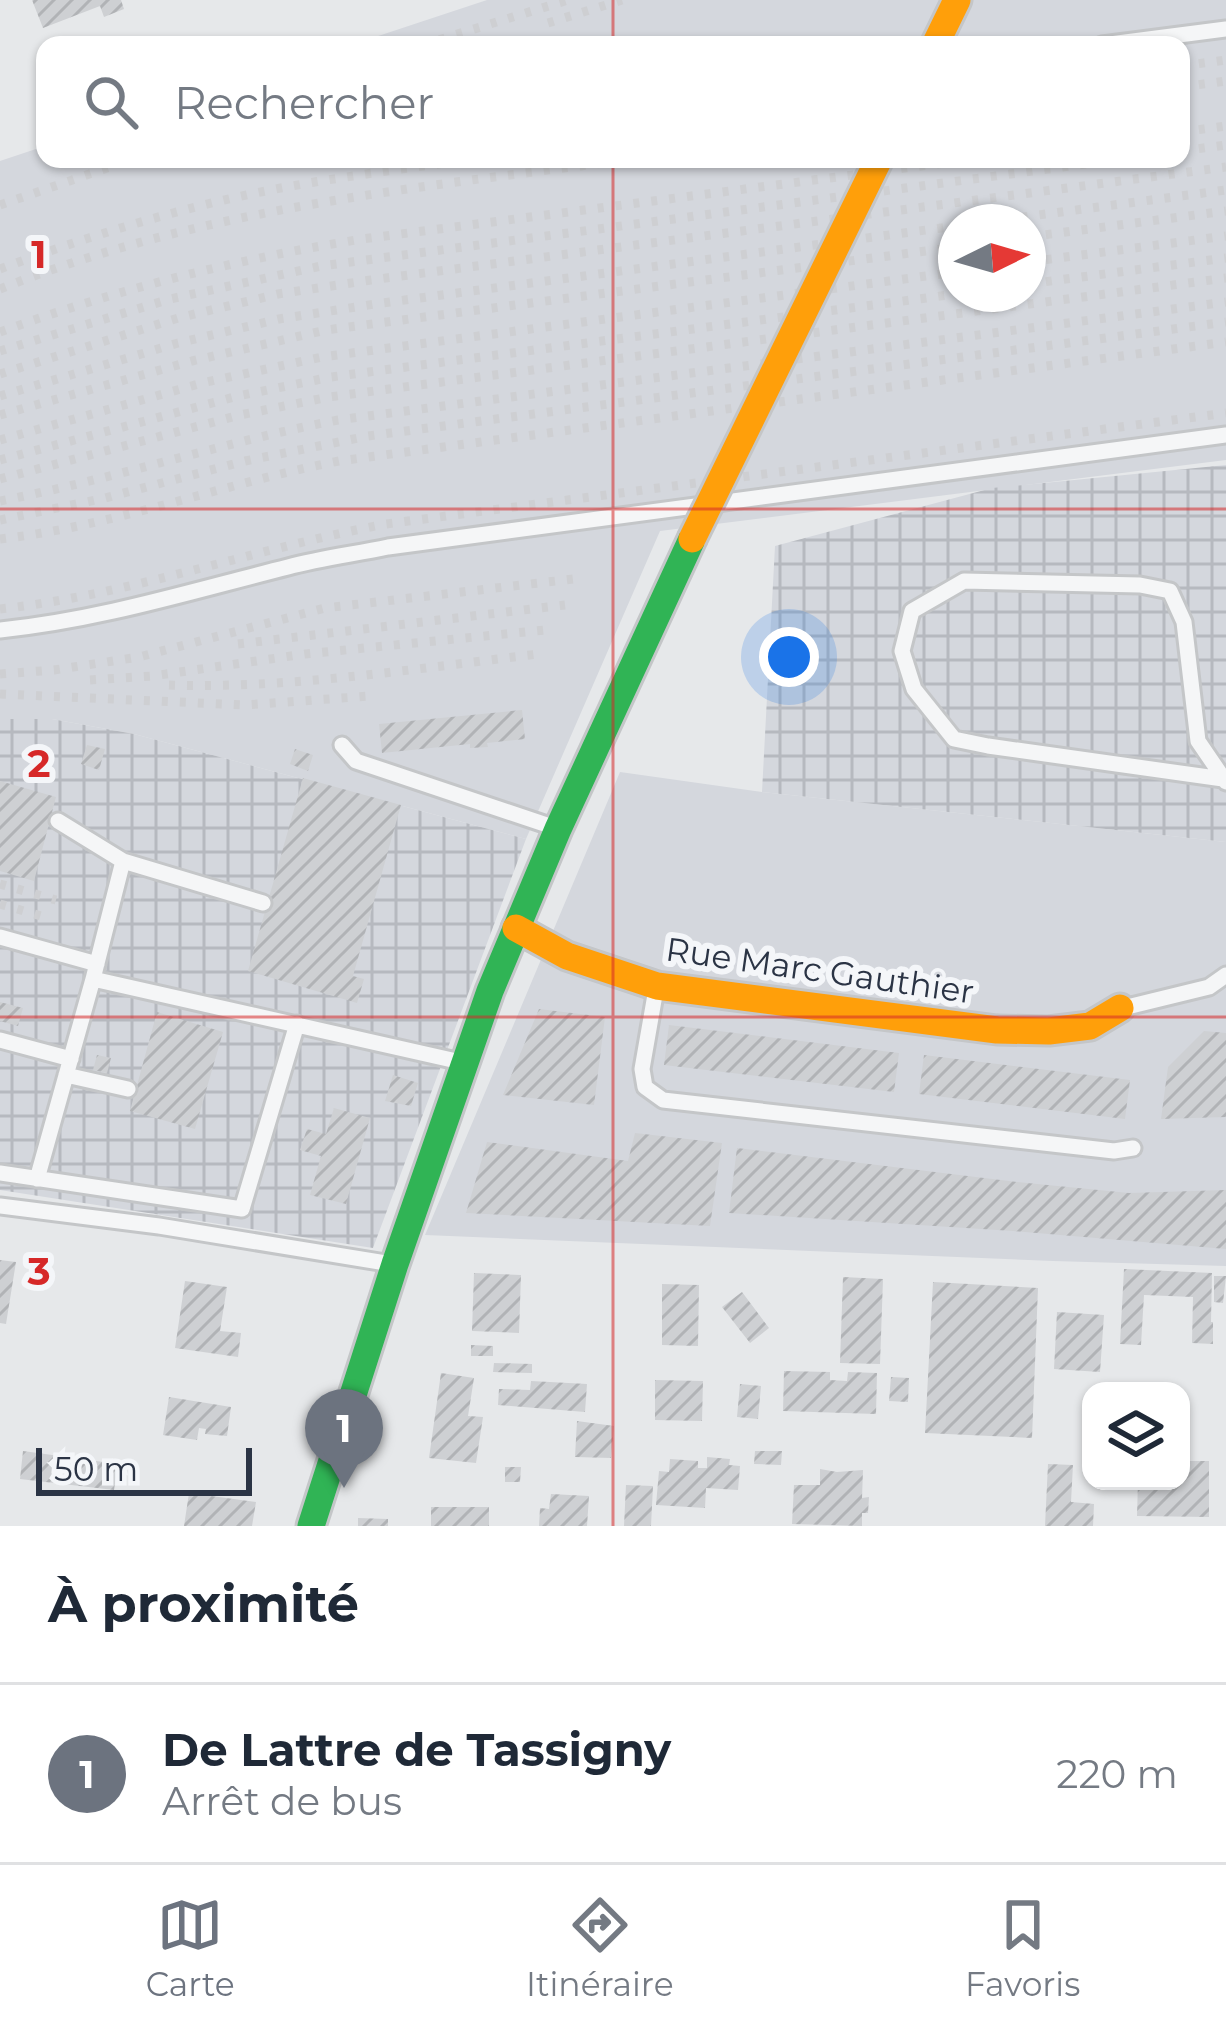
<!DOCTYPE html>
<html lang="fr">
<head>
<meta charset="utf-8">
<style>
	body { margin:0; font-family:Montserrat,sans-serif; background:#f2f2f3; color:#1f2937 }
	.controls { position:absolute; right:36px; bottom:36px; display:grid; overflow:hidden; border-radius:24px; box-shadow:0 3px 9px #0004 }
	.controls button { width:108px; height:108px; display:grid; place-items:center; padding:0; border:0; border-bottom:3px solid #e0e1e3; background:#fff; color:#1f2937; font:60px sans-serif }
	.compass { position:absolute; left:938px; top:204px; width:108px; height:108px; border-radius:50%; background:#fff; box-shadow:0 3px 9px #0004; rotate:85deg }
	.scale { position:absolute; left:36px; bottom:30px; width:216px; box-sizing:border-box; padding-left:12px; border:6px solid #2b3445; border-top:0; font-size:33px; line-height:42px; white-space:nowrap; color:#2b3445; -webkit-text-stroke:9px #f4f6f9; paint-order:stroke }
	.you { position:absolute; left:789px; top:657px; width:42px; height:42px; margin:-30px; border:9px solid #fff; border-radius:50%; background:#1a73e8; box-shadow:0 0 0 18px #1a73e833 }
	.badge { display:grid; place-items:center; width:78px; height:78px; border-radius:50%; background:#6c737f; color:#fff; font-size:39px; font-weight:700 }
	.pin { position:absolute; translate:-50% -99px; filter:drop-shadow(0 3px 6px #0008) }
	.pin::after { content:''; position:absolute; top:63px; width:42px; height:36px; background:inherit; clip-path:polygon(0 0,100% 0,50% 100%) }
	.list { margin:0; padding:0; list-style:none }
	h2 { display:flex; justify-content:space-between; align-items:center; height:156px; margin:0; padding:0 48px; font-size:51px }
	h2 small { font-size:39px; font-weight:400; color:#747a83 }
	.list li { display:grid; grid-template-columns:78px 1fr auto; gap:36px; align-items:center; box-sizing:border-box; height:180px; padding:0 48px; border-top:3px solid #e0e1e3 }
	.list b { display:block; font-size:45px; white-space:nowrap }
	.list p { margin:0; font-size:39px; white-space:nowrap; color:#747a83 }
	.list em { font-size:39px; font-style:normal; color:#747a83 }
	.icon { flex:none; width:66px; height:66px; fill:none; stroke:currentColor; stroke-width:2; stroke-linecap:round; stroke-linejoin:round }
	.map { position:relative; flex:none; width:1226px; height:1526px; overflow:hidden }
	.search { position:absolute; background:#fff; box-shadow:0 3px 9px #0004; left:36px; right:36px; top:36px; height:132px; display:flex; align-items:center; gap:30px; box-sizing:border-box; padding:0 42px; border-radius:24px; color:#747a83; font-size:45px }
	.sheet { height:336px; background:#fff }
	nav { display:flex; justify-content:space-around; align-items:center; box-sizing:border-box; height:168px; border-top:3px solid #e0e1e3; background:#fff; font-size:33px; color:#747a83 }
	nav a { display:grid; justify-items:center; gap:6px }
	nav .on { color:#6c737f }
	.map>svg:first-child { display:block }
	.built { fill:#d4d7dd; fill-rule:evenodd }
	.industrial { fill:url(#industrial-grid) }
	.building { fill:url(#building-hatch) }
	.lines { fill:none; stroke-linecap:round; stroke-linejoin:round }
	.lane-casing { stroke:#c4c6c8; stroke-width:21 }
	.fast-casing { stroke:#c4c6c8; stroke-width:33 }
	.slow-casing { stroke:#c4c6c8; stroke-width:33 }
	.lane { stroke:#f5f6f7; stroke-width:15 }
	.fast { stroke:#30b455; stroke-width:27 }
	.slow { stroke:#ff9f0a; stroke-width:27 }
	.rail { stroke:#cecfd2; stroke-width:9; stroke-dasharray:6 12; stroke-linecap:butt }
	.slow-bridge-casing { stroke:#c4c6c8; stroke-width:33; stroke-linecap:butt }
	.slow-bridge { stroke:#ff9f0a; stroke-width:27 }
	.grid { fill:none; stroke:#d62828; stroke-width:3; stroke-opacity:0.55 }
	.labels { text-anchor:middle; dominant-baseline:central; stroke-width:12; stroke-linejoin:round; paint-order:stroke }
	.street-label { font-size:33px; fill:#2b3445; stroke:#f4f6f9 }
	.grid-label { font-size:39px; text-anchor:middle; font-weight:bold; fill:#d62828; stroke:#f4f6f9; stroke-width:12; stroke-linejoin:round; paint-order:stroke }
</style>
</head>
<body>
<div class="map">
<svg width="1226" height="1526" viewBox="0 0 1226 1526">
	<defs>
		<pattern id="industrial-grid" width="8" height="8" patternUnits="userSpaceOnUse" patternTransform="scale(3)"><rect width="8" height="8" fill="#d4d7dd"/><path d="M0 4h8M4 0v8" fill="none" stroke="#b6b9bf"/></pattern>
		<pattern id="building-hatch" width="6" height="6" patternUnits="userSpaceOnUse" patternTransform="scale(3)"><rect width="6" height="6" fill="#ced0d3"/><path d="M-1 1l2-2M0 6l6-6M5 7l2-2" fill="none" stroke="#b1b3b6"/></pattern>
	</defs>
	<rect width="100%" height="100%" fill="#e6e8ea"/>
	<path class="built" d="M487 0H1226V460L660 531 526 839 134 734 52 719H0V161L45 146V159H1181V45H351ZM956 222H1028V294H956Z
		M620 772 762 792 1226 842V1266L1053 1261 425 1235Z"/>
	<path class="industrial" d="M1226 465V842L762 792 775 546 992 488Z
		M0 719H52L134 734 526 839 373 1248 0 1190Z"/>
	<path class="building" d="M32 0H121L124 9 104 17 100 6 43 28Z
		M522 710 525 739 487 743 488 747 470 748V744L382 753 379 724Z
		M87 745 105 749 99 770 81 764Z
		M295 749 313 755 308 771 290 764Z
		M303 778 401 805 353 976 364 979 357 1003 248 971Z
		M0 781 56 797 34 881 0 871Z
		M0 1002 23 1008 18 1026 0 1021Z
		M539 1009 605 1017 594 1105 503 1095Z
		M157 1012 223 1032 195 1129 130 1111Z
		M669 1025 899 1053 894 1092 664 1065Z
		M1204 1031 1226 1033V1117L1161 1119 1168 1067Z
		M97 1055 111 1058 107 1073 93 1070Z
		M924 1055 1130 1080 1125 1119 919 1094Z
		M393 1075 418 1083 411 1106 385 1101Z
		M334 1108 370 1118 346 1204 310 1195 321 1156 300 1150 307 1129 326 1134Z
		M635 1133 722 1143 710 1226 466 1213 487 1142 628 1161Z
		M737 1148 1017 1182 1129 1193 1226 1190V1249L1013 1231 729 1213Z
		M0 1260 16 1262 6 1324 0 1323Z
		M1124 1269 1212 1273 1211 1322H1213V1344L1192 1343 1193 1297 1144 1295 1141 1345 1120 1344Z
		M474 1273 521 1275 519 1333 472 1331Z
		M1214 1276H1226L1223 1303 1214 1302Z
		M843 1277 883 1279 880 1364 840 1363Z
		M185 1281 227 1287 220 1331 241 1333 238 1357 175 1348Z
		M933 1282 1038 1288 1032 1438 925 1433Z
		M662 1284 699 1285 698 1346 662 1345Z
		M742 1292 769 1328 750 1343 722 1307Z
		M1057 1312 1104 1315 1100 1372 1054 1369Z
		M471 1345 493 1346V1356H471Z
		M494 1363 532 1364V1373L493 1372Z
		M784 1371 830 1372V1380L847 1381 848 1372 877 1373 876 1414 783 1411Z
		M441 1373 474 1378 468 1416 483 1417 476 1463 429 1458Z
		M891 1377 909 1378 908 1402 889 1401Z
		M655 1380 703 1381 702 1421 655 1420Z
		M531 1381 587 1384 585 1412 498 1405 499 1389 530 1390Z
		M740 1384 761 1386 758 1419 737 1417Z
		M169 1397 231 1407 227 1436 205 1434 206 1429 199 1428 197 1440 163 1435Z
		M577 1421 614 1426 611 1458 575 1457Z
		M23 1451 118 1464 114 1490 20 1479Z
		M755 1451H782L781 1465 754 1464Z
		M707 1457 730 1459 729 1465 740 1466 738 1490 706 1488 705 1508 656 1505 659 1471 669 1472 670 1459 698 1461V1468H707Z
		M1181 1461H1209V1517L1137 1516 1138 1481H1181Z
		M1048 1464 1073 1465 1071 1502 1094 1504 1093 1526H1045Z
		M505 1467H521L520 1482H505Z
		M820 1469 837 1472 863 1470 862 1498 869 1497 868 1513H862V1526L792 1524 794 1485H820Z
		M626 1485 653 1486 651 1526H624Z
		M189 1493 256 1502 252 1526H184Z
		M551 1494 589 1496 587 1526H539L540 1508 549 1509Z
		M431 1507H489V1526H431Z
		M358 1518 388 1519V1526H358Z"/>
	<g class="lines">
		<defs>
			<path id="lane" d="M1102 45 1226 29
				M0 630C99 620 192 591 288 567 321 558 355 554 388 547L1226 435
				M342 745 356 761 556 828
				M1223 779 988 746 954 739 914 689 902 651 912 611 964 581 1140 585 1170 591 1184 622 1198 741 1226 782
				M58 821 123 861 93 979 461 1062
				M123 861 263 903
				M0 937 97 964
				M656 989 642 1069 645 1087 663 1100 1114 1151 1133 1148
				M1123 1008 1209 987 1226 975
				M0 1040 71 1059
				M66 1075 128 1089
				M0 1173 242 1209 297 1024
				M37 1179 93 979
				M0 1206 159 1226 392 1264"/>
			<path id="fast" d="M311 1526 395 1264 490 991 558 829 692 539"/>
			<path id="slow" d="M935 45 957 0
				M516 928 567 956 657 986 997 1030 1049 1031 1090 1026 1120 1008"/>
		</defs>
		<use href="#lane" class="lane-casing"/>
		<use href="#fast" class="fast-casing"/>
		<use href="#slow" class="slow-casing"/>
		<use href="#lane" class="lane"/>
		<use href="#fast" class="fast"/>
		<use href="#slow" class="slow"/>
		<path class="rail" d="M548 23 622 0
			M422 45 568 0
			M1181 66 1226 60
			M1181 87 1226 81
			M1181 132 1226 126
			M1181 151 1226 145
			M0 205 133 159
			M986 222 1226 190
			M1028 237 1226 211
			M1028 262 1226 236
			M0 269C72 242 145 219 220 201 303 181 389 171 474 159
			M1028 284 1226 258
			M0 289C203 208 420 187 635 159
			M0 332C118 289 238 259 362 239L975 159
			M0 351 170 299 321 266 1123 159
			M0 374 178 318 278 294 371 280 1226 167
			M0 396 178 343 279 319 375 304 956 226
			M0 415 192 361 326 330 956 247
			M0 440 202 383 322 357 956 272
			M0 460 238 396 331 377 956 294
			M0 479 240 415 329 397 1226 278
			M0 501C114 479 224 442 338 420L1226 302
			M0 520 105 498 245 461 368 436 1226 322
			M0 539C115 526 225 483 339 461L1226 342
			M0 609C129 595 257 548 386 524L1226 413
			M238 644 565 605
			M0 674 54 670 139 657 325 608 573 579
			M90 680 152 676 305 654 555 629
			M169 685C292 689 417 668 539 654
			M0 694 245 705 370 696
			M0 884 56 900
			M0 904 48 918"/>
		<defs>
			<path id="slow-bridge" d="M692 539 879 159"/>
		</defs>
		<use href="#slow-bridge" class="slow-bridge-casing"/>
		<use href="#slow-bridge" class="slow-bridge"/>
	</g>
	<path class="grid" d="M613 0V45M613 159V1526M0 509H1226M0 1017H1226"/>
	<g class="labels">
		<g class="street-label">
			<text transform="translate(820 970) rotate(8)">Rue Marc Gauthier</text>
		</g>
	</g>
	<g class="grid-label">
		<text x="39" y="268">1</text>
		<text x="39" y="777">2</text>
		<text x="39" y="1285">3</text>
	</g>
</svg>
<div class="controls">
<button><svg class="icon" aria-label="layers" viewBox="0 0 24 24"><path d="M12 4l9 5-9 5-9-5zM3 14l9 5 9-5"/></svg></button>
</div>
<svg class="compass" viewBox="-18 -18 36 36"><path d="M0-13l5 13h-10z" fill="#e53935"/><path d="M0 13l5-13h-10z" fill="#747a83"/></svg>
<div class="scale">50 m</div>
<div class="you"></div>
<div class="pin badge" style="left:344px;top:1488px">1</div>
<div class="search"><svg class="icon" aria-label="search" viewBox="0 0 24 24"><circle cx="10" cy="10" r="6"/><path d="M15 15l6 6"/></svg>Rechercher</div>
</div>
<section class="sheet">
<h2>À proximité<small></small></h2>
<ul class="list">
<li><span class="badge">1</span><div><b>De Lattre de Tassigny</b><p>Arrêt de bus</p></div><em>220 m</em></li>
</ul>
</section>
<nav>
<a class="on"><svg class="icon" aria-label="map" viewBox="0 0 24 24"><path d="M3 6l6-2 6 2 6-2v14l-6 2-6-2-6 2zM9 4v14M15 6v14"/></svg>Carte</a>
<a><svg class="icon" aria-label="directions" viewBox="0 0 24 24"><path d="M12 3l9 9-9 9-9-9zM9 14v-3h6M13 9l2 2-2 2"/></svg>Itinéraire</a>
<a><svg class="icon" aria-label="saved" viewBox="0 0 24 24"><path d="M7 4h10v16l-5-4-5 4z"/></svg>Favoris</a>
</nav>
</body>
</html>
